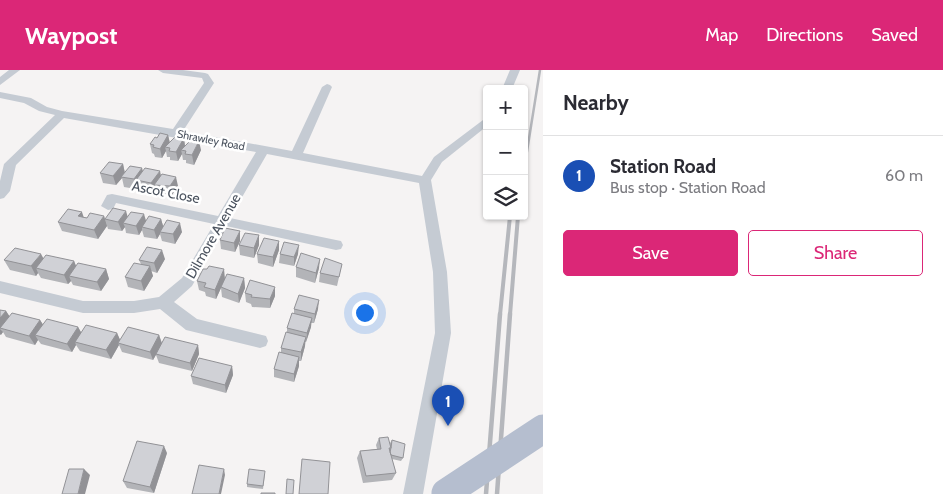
<!DOCTYPE html>
<html lang="en">
<head>
<meta charset="utf-8">
<style>
	body { margin:0; font-family:Cabin,sans-serif; background:#f2f2f3; color:#2b2b33 }
	.controls { position:absolute; right:15px; top:15px; display:grid; overflow:hidden; border-radius:5px; box-shadow:0 1px 4px #0004 }
	.controls button { width:45px; height:45px; display:grid; place-items:center; padding:0; border:0; border-bottom:1px solid #e1e1e2; background:#fff; color:#2b2b33; font:25px sans-serif }
	.you { position:absolute; left:364px; top:242px; width:18px; height:18px; margin:-12px; border:4px solid #fff; border-radius:50%; background:#1a73e8; box-shadow:0 0 0 8px #1a73e833 }
	.badge { display:grid; place-items:center; width:32px; height:32px; border-radius:50%; background:#db2777; color:#fff; font-size:16px; font-weight:700 }
	.pin { position:absolute; translate:-50% -41px; filter:drop-shadow(0 1px 2px #0008) }
	.pin::after { content:''; position:absolute; top:26px; width:18px; height:15px; background:inherit; clip-path:polygon(0 0,100% 0,50% 100%) }
	.list { margin:0; padding:0; list-style:none }
	h2 { display:flex; justify-content:space-between; align-items:center; height:65px; margin:0; padding:0 20px; font-size:21px }
	h2 small { font-size:16px; font-weight:400; color:#7c7c81 }
	.list li { display:grid; grid-template-columns:32px 1fr auto; gap:15px; align-items:center; box-sizing:border-box; height:80px; padding:0 20px; border-top:1px solid #e1e1e2 }
	.list b { display:block; font-size:19px; white-space:nowrap }
	.list p { margin:0; font-size:16px; white-space:nowrap; color:#7c7c81 }
	.list em { font-size:16px; font-style:normal; color:#7c7c81 }
	.actions { display:flex; gap:10px; padding:15px 20px }
	.actions a { flex:1; padding:11px 0; border:1px solid #db2777; border-radius:5px; text-align:center; font-size:18px; color:#db2777 }
	.actions .main { background:#db2777; color:#fff }
	.icon { flex:none; width:28px; height:28px; fill:none; stroke:currentColor; stroke-width:2; stroke-linecap:round; stroke-linejoin:round }
	.map { position:relative; flex:none; width:543px; height:424px; overflow:hidden }
	header { display:flex; align-items:center; gap:30px; box-sizing:border-box; height:70px; padding:0 25px; background:#db2777; color:#fff }
	header strong { font-size:24px }
	nav { display:flex; gap:28px; margin-inline-start:auto; font-size:18px }
	main { display:flex }
	aside { flex:1; background:#fff }
	.map>svg:first-child { display:block }
	.lines { fill:none; stroke-linecap:round; stroke-linejoin:round }
	.minor { fill:#c5cbd3; fill-rule:evenodd }
	.rail-far2 { stroke:#b5b7bc; stroke-width:2.5 }
	.rail-far1 { stroke:#b5b7bc; stroke-width:4 }
	.rail { stroke:#b5b7bc; stroke-width:4.5 }
	.primary-bridge { stroke:#b5becf; stroke-width:29 }
	.wall { fill:#b3b4b8 }
	.shaded-wall { fill:#929296 }
	.building { fill:#d0d1d6; stroke:#929296 }
	.labels { text-anchor:middle; dominant-baseline:central; stroke-width:5; stroke-linejoin:round; paint-order:stroke }
	.far-street-label { font-size:11px; fill:#4b535f; stroke:#fff }
	.street-label { font-size:14px; fill:#4b535f; stroke:#fff }
</style>
</head>
<body>
<header>
<strong>Waypost</strong>
<nav><a>Map</a><a>Directions</a><a>Saved</a></nav>
</header>
<main>
<div class="map">
<svg width="543" height="424" viewBox="0 0 543 424">
	<rect width="100%" height="100%" fill="#f5f3f3"/>
	<g class="lines">
		<path class="minor" d="M9 0H20L0 15V7Z
			M158 0H183L205 3 208 4 214 13 183 61 292 81 322 17 327 14 330 15 332 17 303 83 422 106 434 87 487 47V56L442 92 431 110 447 202 451 263 423 424H403L435 263 433 202 419 113 267 84 230 148 336 170 341 171 343 175 341 179 336 180 226 156 192 216 174 232 197 249 266 266 268 271 266 276 260 278 186 260 160 239 134 243H83L0 223V211L83 231H134L159 227 182 208 214 154 116 133 113 139 108 140 101 136 107 125 112 124 218 146 256 82 64 48 16 95 10 121 4 128 0 129V111L4 94 55 45 39 41 24 33 0 28V22L31 28 47 37 62 41 173 59 204 13 202 8 163 3Z
			M510 0H520L512 19H502Z"/>
		<path class="rail-far2" d="M524 100 540 0"/>
		<path class="rail-far1" d="M500 245 510 146
			M510 245 518 146"/>
		<path class="rail" d="M486 424 500 244
			M497 424 510 244"/>
		<path class="primary-bridge" d="M446 423 543 359"/>
	</g>
	<path class="wall" d="M168 65 170 73 184 68 185 76 201 80 194 95 186 93V90H183L182 84 178 91 170 90V87H167L166 81 162 88 155 87 154 84 152 83 150 74 157 68Z
		M123 94 125 103 143 101 161 106 178 116 172 125 157 124 156 119 153 123 139 120 138 117 136 119 124 117 122 108 116 115 103 113 100 103Z
		M104 146 107 156 98 169 62 161 58 152 84 147 87 148Z
		M128 146 146 151 161 149 163 156 182 162 175 174 162 171 160 164 157 169 144 167 142 160 139 165 126 163 125 157 122 161 108 159 105 149Z
		M240 161V171L235 182 221 179 220 170Z
		M259 165V175L254 188 240 185 239 175Z
		M279 171V180L273 197 258 193 257 184Z
		M280 184H298L294 196 279 193Z
		M44 188 74 191 76 196 106 199 109 209 101 221 73 215 71 211 68 214 41 208 38 203 36 206 10 200 4 190Z
		M165 189 157 203 151 201 153 206 144 221 128 217 125 207 141 194 139 190Z
		M342 194 337 216 319 212 320 203Z
		M296 197 319 198 315 213 296 207Z
		M225 208H244L245 218 239 233 222 227 221 218 216 229 206 226 205 222 199 220 197 211Z
		M245 223 275 226 270 238 252 237 251 234 246 232Z
		M294 239H318L314 253H311V257L306 272H305V276L301 291H299V296L294 312 274 307V299L281 282V278L287 263V258L294 243Z
		M0 240 6 241 9 246 40 250 43 255 78 257 81 262 117 263 120 270 159 265 162 273 198 275 199 284 192 301 159 293 156 285 153 290 122 282 119 275 111 289 80 281 76 275 72 282 41 274 38 270 35 275 6 267 3 262 0 265Z
		M232 296 233 305 226 323 193 314 191 306Z
		M379 368 390 373 392 370 403 388 401 391 392 389 396 403 392 410 363 413 357 388 360 381 377 379 376 375Z
		M167 383 154 423 127 418 123 411Z
		M265 404 263 419 247 417V414Z"/>
	<path class="shaded-wall" d="M168 65 170 74 165 77 166 81 162 88 160 79Z
		M184 68 185 77 181 80 182 84 178 91 176 82Z
		M199 71 201 80 194 95 192 85Z
		M123 94 125 104 121 107 122 108 116 115 113 106Z
		M142 98 145 108 136 110 138 117 136 119 134 109Z
		M160 101 162 110 154 115 156 119 153 123 151 113Z
		M176 107 178 116 172 125 170 116Z
		M126 141 129 151 123 153 125 157 122 161 118 152Z
		M82 142 85 151 78 146Z
		M144 144 147 154 142 157V160L139 165 136 156Z
		M104 146 107 156 98 169 94 160Z
		M161 149 164 159 160 162V164L157 169 154 160Z
		M180 153 182 162 175 174 173 164Z
		M240 161V171L235 182 234 173Z
		M259 165V175L254 188V178Z
		M279 171V180L273 197V187Z
		M299 175 298 184 294 196V187Z
		M162 180 165 189 157 203 154 193Z
		M41 184 46 193 36 198 38 203 36 206 31 196Z
		M320 189 319 198 315 213 316 203Z
		M74 191 78 201 69 206 71 211 68 214 64 205Z
		M150 196 153 206 144 221 141 211Z
		M106 199 109 209 101 221 97 212Z
		M224 199 225 209 216 229 215 220Z
		M244 208 245 218 239 233 238 224Z
		M275 217V226L270 238V229Z
		M319 230 318 239 314 253 315 244Z
		M6 241 12 250 0 258V248Z
		M312 248 311 257 306 272 307 263Z
		M40 250 46 259 35 265 38 270 35 275 29 266Z
		M78 257 83 266 75 272 76 275 72 282 67 274Z
		M0 259 3 262 1 265 0 264Z
		M117 263 121 272 118 273 119 275 111 289 106 280Z
		M159 265 162 274 153 290 150 282Z
		M306 267 305 276 301 291V282Z
		M198 275 199 284 192 301 190 293Z
		M299 287V296L294 312V304Z
		M232 296 233 305 226 323 225 315Z
		M164 376 167 383 154 423 150 417Z
		M84 399 90 405 85 424H78Z
		M224 399 225 405 221 424H219Z"/>
	<path class="building" d="M160 63 168 65 160 79 153 77 154 75 150 74 155 67 157 68Z
		M176 66 184 68 176 82 169 81 170 78 165 77Z
		M192 69 199 71 192 85 185 84 186 81 181 80Z
		M109 92 123 94 113 106 100 103Z
		M130 96 142 98 134 109 121 107Z
		M145 98 160 101 151 113 136 110Z
		M162 104 176 107 170 116 154 115Z
		M113 138 126 141 118 152 105 149Z
		M68 139 82 142 78 146 82 147 87 148 90 143 104 146 94 160 58 152Z
		M131 142 144 144 136 156 123 153Z
		M149 146 161 149 154 160 142 157Z
		M167 150 180 153 173 164 160 162Z
		M225 158 240 161 234 173 220 170Z
		M245 163 259 165 254 178 239 175Z
		M264 168 279 171 273 187 257 184Z
		M284 172 299 175 294 187 280 184Z
		M147 177 162 180 154 193 139 190Z
		M15 178 41 184 31 196 4 190Z
		M301 183 320 189 316 203 296 197Z
		M46 185 74 191 64 205 36 198Z
		M325 188 342 194 339 207 320 203Z
		M78 193 106 199 97 212 69 206Z
		M134 193 150 196 141 211 125 207Z
		M209 196 224 199 215 220 204 217 206 213 197 211 203 199H207Z
		M227 204 244 208 238 224 221 217Z
		M250 210 275 217 270 229 251 227 252 225 245 223Z
		M299 225 319 230 315 244 294 239Z
		M0 240 6 241 0 248Z
		M12 243 40 250 29 266 0 258Z
		M292 243 312 248 307 263 287 258Z
		M47 249 78 257 67 274 35 265Z
		M86 255 117 263 106 280 75 272Z
		M128 257 159 265 150 282 118 273Z
		M286 262 306 267 301 282 281 278Z
		M165 267 198 275 190 293 156 284Z
		M279 282 299 287 294 304 274 299Z
		M199 288 232 296 225 315 191 306Z
		M388 367 391 378H389L396 403 366 406 360 381 381 379 379 368Z
		M392 370 405 374 403 388 391 385 390 382 391 378Z
		M137 371 164 376 150 417 123 411Z
		M302 389 330 392 328 424H299Z
		M199 395 224 399 219 424H192Z
		M69 399H84L78 424H62Z
		M249 399 265 401 263 416 247 414Z
		M287 409 294 410 293 424H286Z
		M261 423H275V424H261Z"/>
	<g class="labels">
		<g class="far-street-label">
			<text transform="translate(211 70) rotate(11)">Shrawley Road</text>
		</g>
		<g class="street-label">
			<text transform="translate(166 122) rotate(11)">Ascot Close</text>
			<text transform="translate(213 166) rotate(-60)">Dilmore Avenue</text>
		</g>
	</g>
</svg>
<div class="controls">
<button>+</button>
<button>−</button>
<button><svg class="icon" aria-label="layers" viewBox="0 0 24 24"><path d="M12 4l9 5-9 5-9-5zM3 14l9 5 9-5"/></svg></button>
</div>
<div class="you"></div>
<div class="pin badge" style="left:448px;top:356px;background:#1a4fb4">1</div>
</div>
<aside>
<h2>Nearby<small></small></h2>
<ul class="list">
<li><span class="badge" style="background:#1a4fb4">1</span><div><b>Station Road</b><p>Bus stop · Station Road</p></div><em>60 m</em></li>
</ul>
<div class="actions"><a class="main">Save</a><a>Share</a></div>
</aside>
</main>
</body>
</html>
